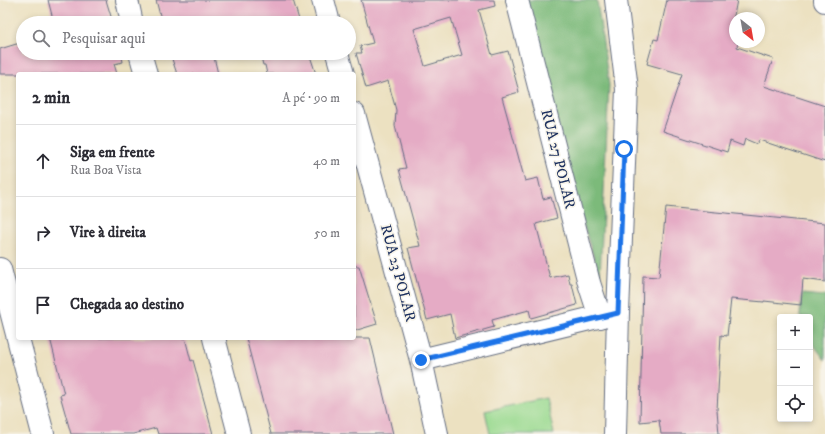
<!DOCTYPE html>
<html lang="pt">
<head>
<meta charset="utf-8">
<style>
	body { margin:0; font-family:"IM FELL DW Pica",serif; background:#f7f7f7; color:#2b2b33 }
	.controls { position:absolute; right:12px; bottom:12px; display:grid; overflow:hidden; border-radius:4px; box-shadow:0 2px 6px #0003 }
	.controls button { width:36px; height:36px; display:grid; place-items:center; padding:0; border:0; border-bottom:1px solid #e1e1e2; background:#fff; color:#2b2b33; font:20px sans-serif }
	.compass { position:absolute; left:729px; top:12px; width:36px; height:36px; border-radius:50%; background:#fff; box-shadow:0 2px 6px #0003; rotate:149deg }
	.stop { position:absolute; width:12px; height:12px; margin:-9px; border:3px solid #1a73e8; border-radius:50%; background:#fff }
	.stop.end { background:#1a73e8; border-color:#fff; box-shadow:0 1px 4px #0008 }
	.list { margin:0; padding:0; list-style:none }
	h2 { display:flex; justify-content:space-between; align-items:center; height:52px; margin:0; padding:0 16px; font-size:17px }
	h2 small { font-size:13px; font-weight:400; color:#7c7c81 }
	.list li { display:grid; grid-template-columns:26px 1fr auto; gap:12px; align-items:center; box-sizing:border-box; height:72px; padding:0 16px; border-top:1px solid #e1e1e2 }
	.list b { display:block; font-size:15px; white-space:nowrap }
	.list p { margin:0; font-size:13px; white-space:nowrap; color:#7c7c81 }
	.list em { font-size:13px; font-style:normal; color:#7c7c81 }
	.icon { flex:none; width:22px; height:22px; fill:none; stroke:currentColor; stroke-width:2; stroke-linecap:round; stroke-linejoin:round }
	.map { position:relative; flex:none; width:825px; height:434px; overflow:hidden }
	.search { position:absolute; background:#fff; box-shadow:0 2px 6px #0003; left:16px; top:16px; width:340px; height:44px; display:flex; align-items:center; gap:10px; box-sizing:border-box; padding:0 14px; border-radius:22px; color:#7c7c81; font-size:15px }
	.panel { position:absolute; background:#fff; box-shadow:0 2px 6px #0003; left:16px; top:72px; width:340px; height:268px; border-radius:4px }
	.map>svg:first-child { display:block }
	.green { fill:#9ada90; stroke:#5a8477 }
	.forest { fill:#7bba7a; stroke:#4b746c }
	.building { fill:#e5abc5; fill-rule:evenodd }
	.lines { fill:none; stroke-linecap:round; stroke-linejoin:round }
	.street-casing { stroke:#646d81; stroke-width:24 }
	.street { stroke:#fff; stroke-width:22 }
	.route { stroke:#1a73e8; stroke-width:5 }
	.labels { text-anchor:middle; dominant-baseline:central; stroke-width:3; stroke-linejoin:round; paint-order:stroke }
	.street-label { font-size:15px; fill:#1b2f5e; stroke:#f7f3e8 }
</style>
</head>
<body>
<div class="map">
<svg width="825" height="434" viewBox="0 0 825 434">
	<rect width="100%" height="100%" fill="#f7f3e8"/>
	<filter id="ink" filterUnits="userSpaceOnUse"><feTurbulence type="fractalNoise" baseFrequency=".025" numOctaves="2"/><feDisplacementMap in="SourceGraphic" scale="8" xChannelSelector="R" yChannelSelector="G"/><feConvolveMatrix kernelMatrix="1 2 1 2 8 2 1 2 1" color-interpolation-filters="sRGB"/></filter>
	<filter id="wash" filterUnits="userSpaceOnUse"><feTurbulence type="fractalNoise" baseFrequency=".012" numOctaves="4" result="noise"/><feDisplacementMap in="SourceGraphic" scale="16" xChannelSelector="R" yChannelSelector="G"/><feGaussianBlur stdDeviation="0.9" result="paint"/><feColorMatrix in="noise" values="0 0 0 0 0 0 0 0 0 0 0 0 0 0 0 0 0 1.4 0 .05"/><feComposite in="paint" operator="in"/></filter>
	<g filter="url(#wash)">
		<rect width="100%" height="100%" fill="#ece1c1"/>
		<path class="green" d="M546 398 554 434H490L485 411Z"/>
		<path class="forest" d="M526 0H597L609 85 600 277 578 208Z
			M801 294 825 296V360L810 340V317H800Z"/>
		<g id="blocks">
			<path class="building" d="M48 0H106L113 23H54Z
				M156 0H293L300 23H162Z
				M361 0H494L495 6 479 10 492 55 508 51 519 92 502 97 525 181 538 178 543 199 551 197 557 218 536 224 550 278 568 274 570 284H572L577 305 531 318 529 310 492 320 494 327 455 338 450 314 427 320 408 248 420 246 399 169 406 168 395 126 396 110 388 81 366 88 356 53H362L360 46 373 43ZM451 18 462 55 425 66 414 29Z
				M667 0H737L731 31 735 32V42H738L737 47 773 59 764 86 825 106V162L759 140 757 144 745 139 743 146 730 141 727 152 663 131 682 74 647 64 654 39 658 40Z
				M23 42V53H121L123 62 114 64 117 74H0V49Z
				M170 53H213L218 74H177Z
				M260 53H309L316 74H267L265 65H263Z
				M666 207 825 223V282L803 279 801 305 764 301V302L731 299 727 336 721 335 717 410 719 434H661L659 420 640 422 643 276 659 277Z
				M354 266H359L377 324 354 331Z
				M50 338H185L191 361 193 360 213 434H158L156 428 133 434H71L60 395 64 394Z
				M246 338H370L393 434H271Z"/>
		</g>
	</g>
	<g filter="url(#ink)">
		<use href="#blocks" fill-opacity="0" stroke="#646d81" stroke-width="1"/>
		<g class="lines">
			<defs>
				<path id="street" d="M127 0 132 23
					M323 0 329 23
					M517 0 589 283 600 317
					M825 0V1
					M140 53 146 74
					M337 53 343 74
					M354 114 421 360 437 434
					M0 269 43 434
					M214 338 239 434
					M421 360 614 313
					M615 434 618 313 627 89 616 0"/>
			</defs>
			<use href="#street" class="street-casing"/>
			<use href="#street" class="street"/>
		</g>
	</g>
	<g class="lines" filter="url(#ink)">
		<path class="route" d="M421 360 618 313 624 149"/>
	</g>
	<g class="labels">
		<g class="street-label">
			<text transform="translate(558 159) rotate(76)">RUA 27 POLAR</text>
			<text transform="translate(398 273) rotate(75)">RUA 23 POLAR</text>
		</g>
	</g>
</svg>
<div class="controls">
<button>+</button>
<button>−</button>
<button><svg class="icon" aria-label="locate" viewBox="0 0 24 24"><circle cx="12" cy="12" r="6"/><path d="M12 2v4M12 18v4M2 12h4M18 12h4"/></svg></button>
</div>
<svg class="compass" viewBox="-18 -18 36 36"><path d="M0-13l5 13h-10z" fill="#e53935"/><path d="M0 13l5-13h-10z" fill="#7c7c81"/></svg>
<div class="stop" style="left:624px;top:149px"></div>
<div class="stop end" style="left:421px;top:360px"></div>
<div class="search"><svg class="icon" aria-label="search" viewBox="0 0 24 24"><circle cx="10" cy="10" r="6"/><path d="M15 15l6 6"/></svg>Pesquisar aqui</div>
<section class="panel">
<h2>2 min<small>A pé · 90 m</small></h2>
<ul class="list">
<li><svg class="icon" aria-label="ahead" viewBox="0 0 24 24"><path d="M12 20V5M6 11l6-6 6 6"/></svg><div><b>Siga em frente</b><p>Rua Boa Vista</p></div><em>40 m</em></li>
<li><svg class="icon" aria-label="right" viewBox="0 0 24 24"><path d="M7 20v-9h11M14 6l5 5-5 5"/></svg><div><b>Vire à direita</b></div><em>50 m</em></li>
<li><svg class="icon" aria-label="arrive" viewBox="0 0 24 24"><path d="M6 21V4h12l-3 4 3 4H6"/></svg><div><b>Chegada ao destino</b></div></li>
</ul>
</section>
</div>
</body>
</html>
